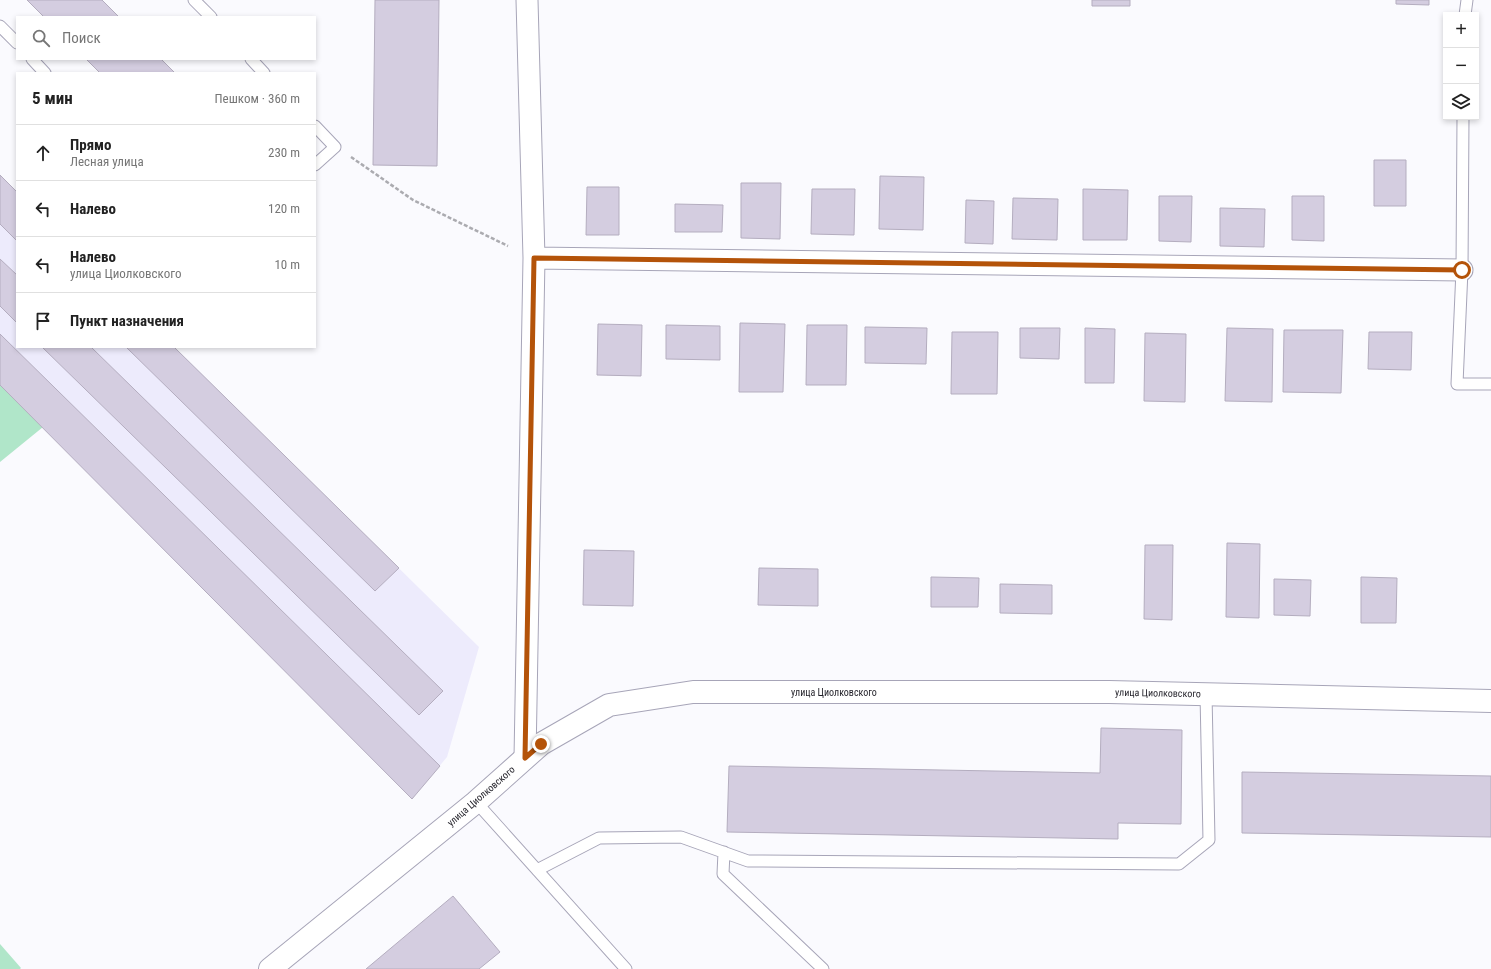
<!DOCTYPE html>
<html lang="ru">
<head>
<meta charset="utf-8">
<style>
	body { margin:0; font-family:"Roboto Condensed",sans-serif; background:#f2f2f2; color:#222 }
	.controls { position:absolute; right:12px; top:12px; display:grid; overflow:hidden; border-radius:0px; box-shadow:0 2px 6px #0003 }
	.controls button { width:36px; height:36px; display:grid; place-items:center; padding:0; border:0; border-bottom:1px solid #e0e0e0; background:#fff; color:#222; font:20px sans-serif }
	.stop { position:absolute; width:12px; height:12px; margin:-9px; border:3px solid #b45309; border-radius:50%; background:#fff }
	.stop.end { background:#b45309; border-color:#fff; box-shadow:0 1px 4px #0008 }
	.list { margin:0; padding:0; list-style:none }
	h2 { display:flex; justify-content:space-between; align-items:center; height:52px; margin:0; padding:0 16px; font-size:17px }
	h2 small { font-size:13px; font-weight:400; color:#767676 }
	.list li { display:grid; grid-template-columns:26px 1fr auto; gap:12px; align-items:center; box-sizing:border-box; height:56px; padding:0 16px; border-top:1px solid #e0e0e0 }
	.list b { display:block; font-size:15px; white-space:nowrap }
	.list p { margin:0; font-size:13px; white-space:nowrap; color:#767676 }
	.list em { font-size:13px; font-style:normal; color:#767676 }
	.icon { flex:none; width:22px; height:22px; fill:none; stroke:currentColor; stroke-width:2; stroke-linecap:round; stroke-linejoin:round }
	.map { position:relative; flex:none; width:1491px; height:969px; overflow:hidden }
	.search { position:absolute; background:#fff; box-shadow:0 2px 6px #0003; left:16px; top:16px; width:300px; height:44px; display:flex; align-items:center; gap:10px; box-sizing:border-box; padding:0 14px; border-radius:0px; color:#767676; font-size:15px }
	.panel { position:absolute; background:#fff; box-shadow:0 2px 6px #0003; left:16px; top:72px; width:300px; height:276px; border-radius:0px }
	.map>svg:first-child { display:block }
	.built { fill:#edebfc }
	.green { fill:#b0e6c9 }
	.building { fill:#d4cde0; stroke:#b4adbf }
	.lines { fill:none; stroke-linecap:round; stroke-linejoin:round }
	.service-casing { stroke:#a7a5b8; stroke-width:13 }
	.minor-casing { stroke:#a7a5b8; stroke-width:23 }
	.tertiary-casing { stroke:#a7a5b8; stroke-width:24 }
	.path { stroke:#ababb0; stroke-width:2.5; stroke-dasharray:4 2; stroke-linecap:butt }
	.service { stroke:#fff; stroke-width:11 }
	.minor { stroke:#fff; stroke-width:21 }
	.tertiary { stroke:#fff; stroke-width:22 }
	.route { stroke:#b45309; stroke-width:5 }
	.labels { text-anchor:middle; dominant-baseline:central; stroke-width:4; stroke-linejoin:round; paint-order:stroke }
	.street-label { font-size:10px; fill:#201f27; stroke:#fff }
</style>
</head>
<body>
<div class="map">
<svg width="1491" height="969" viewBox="0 0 1491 969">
	<rect width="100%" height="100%" fill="#fafafe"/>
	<path class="built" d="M0 175 17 192V347H174L479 647 447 757 412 799 0 385Z"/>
	<path class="green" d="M0 385 43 427 0 462Z
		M0 944 21 968 20 969H0Z"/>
	<path class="building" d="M27 0H102L119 17H44Z
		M375 0H439L437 166 373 165Z
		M1092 0H1130V6H1092Z
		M1396 0H1429V5L1396 4Z
		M86 59H161L175 73H100Z
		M1374 160H1406V206H1374Z
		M0 175 17 192V241L0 224Z
		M880 176 924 177 923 230 879 229Z
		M741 183H781L780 239 741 238Z
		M587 187H619V235H586Z
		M812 189H855L854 235 811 234Z
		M1083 189 1128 190 1127 240H1083Z
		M1159 196H1192L1191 242 1159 241Z
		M1292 196H1324V241L1292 240Z
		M1013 198 1058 199 1057 240 1012 239Z
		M966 200 994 201 993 244 965 243Z
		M675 204 723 205 722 232H675Z
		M1220 208 1265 209 1264 247 1220 246Z
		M0 259 17 275V323L0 306Z
		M740 323 785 324 783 392H739Z
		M598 324 642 325 641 376 597 375Z
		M666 325 720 326V360L666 359Z
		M807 325H847L846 385H806Z
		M865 327 927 328 926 364 865 363Z
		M1020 328H1060L1059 359 1020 358Z
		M1085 328 1115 329 1114 383H1085Z
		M1227 328 1273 329 1272 402 1225 401Z
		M1284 330H1343L1341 393 1283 392Z
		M952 332H998L997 394H951Z
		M1369 332H1412L1411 370 1368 369Z
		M1145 333 1186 334 1185 402 1144 401Z
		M0 334 440 766 412 799 0 385Z
		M42 347H91L443 691 419 715Z
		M126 347H174L399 568 375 591Z
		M1227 543 1260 544 1259 618 1226 617Z
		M1145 545H1173L1172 620 1144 619Z
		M584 550 634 551 633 606 583 605Z
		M759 568 818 569V606L758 605Z
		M931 577 979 578 978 607H931Z
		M1361 577 1397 578 1396 623H1361Z
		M1274 579 1311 580 1310 616 1274 615Z
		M1000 584 1052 585V614L1000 613Z
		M1101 728 1182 730 1181 824 1118 823V839L727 832 729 766 1100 773Z
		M1242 772 1491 776V837L1242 833Z
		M453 896 500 952 479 969H366Z"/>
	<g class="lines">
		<defs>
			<path id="service" d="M194 0 211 17
				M1465 15 1467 0
				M0 26 17 43
				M32 59 45 73
				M251 59 264 73
				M1463 117 1462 270 1457 384H1491
				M315 126 335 147 315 165
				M476 802 626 969
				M724 852 723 874 823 969
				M537 870 599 838 681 837 748 861 1179 864 1209 840 1206 694"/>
			<path id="minor" d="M534 258 1462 270
				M525 758 534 258 527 0"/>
			<path id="tertiary" d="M270 969 476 802 541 744 609 705 693 692H1109L1491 701"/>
		</defs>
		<use href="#service" class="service-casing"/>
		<use href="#minor" class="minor-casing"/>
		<use href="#tertiary" class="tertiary-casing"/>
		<path class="path" d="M351 157 413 200 508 246"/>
		<use href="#service" class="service"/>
		<use href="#minor" class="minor"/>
		<use href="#tertiary" class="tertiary"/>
	</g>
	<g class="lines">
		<path class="route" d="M541 744 525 758 534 258 1462 270"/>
	</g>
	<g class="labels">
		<g class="street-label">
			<text x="834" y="692">улица Циолковского</text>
			<text transform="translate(1158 693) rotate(1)">улица Циолковского</text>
			<text transform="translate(481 796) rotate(-41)">улица Циолковского</text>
		</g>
	</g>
</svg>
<div class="controls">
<button>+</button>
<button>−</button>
<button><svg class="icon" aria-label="layers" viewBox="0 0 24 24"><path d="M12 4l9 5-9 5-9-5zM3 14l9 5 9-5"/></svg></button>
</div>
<div class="stop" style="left:1462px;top:270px"></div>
<div class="stop end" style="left:541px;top:744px"></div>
<div class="search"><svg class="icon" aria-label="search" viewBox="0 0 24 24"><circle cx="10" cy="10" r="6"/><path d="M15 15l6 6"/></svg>Поиск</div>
<section class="panel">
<h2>5 мин<small>Пешком · 360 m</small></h2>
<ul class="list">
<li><svg class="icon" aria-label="ahead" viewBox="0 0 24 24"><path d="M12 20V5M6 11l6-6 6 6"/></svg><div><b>Прямо</b><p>Лесная улица</p></div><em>230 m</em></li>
<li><svg class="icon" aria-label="left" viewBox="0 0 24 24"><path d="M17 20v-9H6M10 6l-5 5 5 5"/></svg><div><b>Налево</b></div><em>120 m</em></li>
<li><svg class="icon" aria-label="left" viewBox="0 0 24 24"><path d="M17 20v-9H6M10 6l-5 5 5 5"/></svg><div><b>Налево</b><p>улица Циолковского</p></div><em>10 m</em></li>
<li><svg class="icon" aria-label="arrive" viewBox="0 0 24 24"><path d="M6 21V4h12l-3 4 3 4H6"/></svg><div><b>Пункт назначения</b></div></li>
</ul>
</section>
</div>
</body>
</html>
